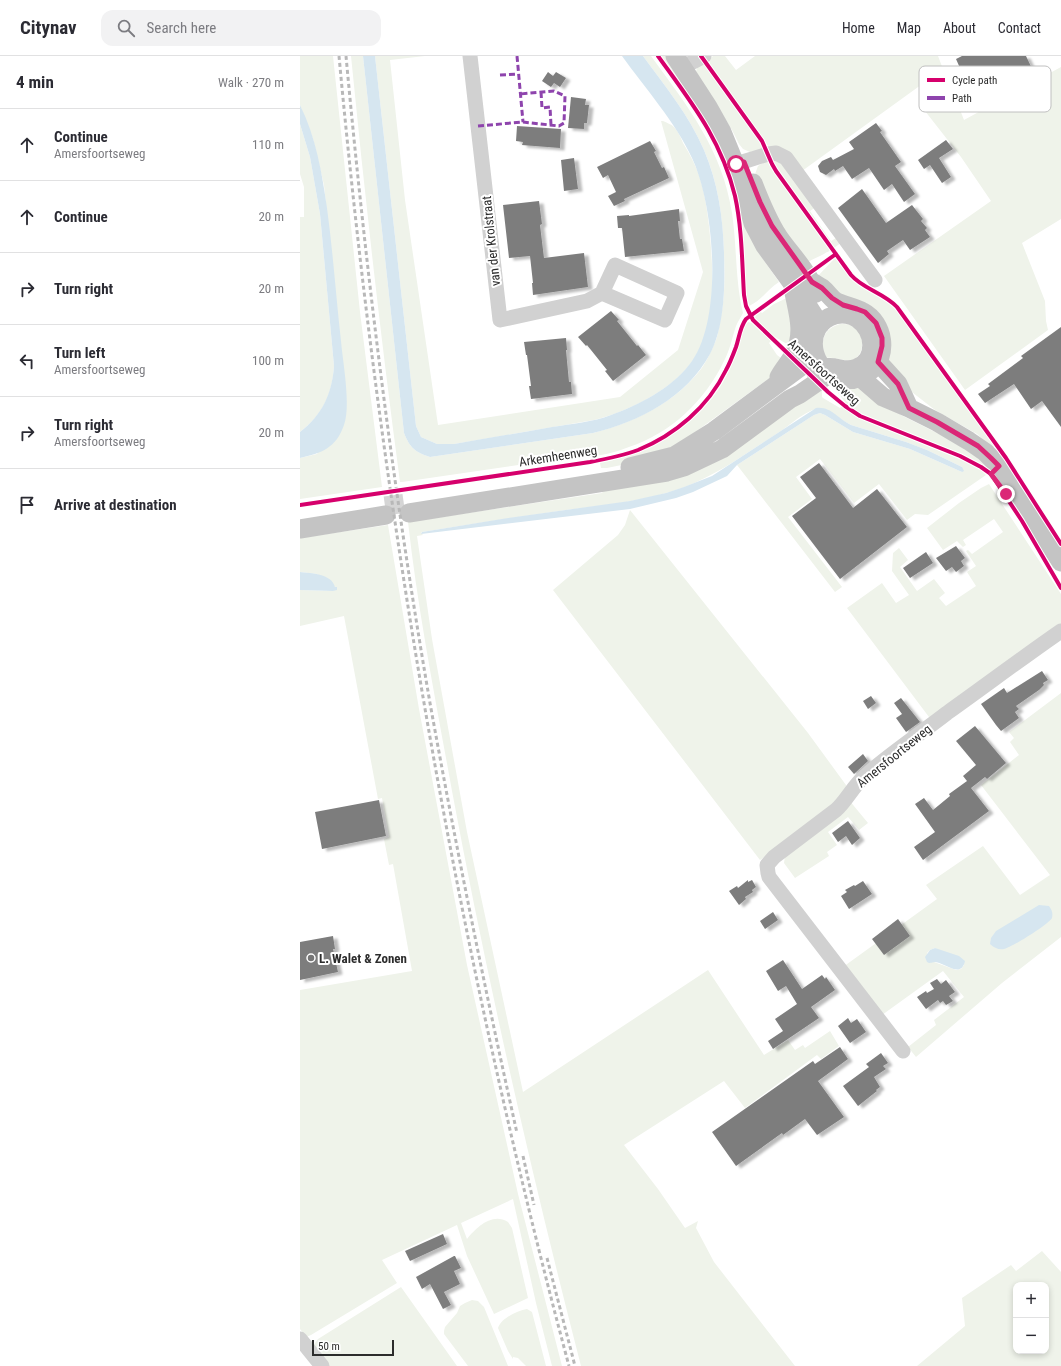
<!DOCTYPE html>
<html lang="en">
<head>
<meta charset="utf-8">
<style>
	body { margin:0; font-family:"Roboto Condensed",sans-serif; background:#f2f2f3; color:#2b2b33 }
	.controls { position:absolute; right:12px; bottom:12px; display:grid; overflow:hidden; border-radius:8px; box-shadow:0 2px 6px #0003 }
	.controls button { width:36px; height:36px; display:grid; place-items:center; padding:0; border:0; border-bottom:1px solid #e1e1e2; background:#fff; color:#2b2b33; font:20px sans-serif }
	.scale { position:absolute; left:12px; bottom:10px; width:82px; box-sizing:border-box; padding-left:4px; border:2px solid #2c2c2c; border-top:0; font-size:11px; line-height:14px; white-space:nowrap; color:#2c2c2c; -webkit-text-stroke:3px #fff; paint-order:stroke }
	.stop { position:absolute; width:12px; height:12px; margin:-9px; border:3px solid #db2777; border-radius:50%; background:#fff }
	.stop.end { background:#db2777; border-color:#fff; box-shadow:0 1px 4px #0008 }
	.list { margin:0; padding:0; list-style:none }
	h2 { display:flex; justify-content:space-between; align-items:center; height:52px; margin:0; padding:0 16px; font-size:17px }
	h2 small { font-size:13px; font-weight:400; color:#7c7c81 }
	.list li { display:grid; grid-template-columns:26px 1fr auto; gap:12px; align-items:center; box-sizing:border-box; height:72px; padding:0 16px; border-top:1px solid #e1e1e2 }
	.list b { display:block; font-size:15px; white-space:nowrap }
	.list p { margin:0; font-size:13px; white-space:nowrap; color:#7c7c81 }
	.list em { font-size:13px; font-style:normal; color:#7c7c81 }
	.icon { flex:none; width:22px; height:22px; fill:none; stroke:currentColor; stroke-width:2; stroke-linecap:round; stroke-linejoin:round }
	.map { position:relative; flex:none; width:761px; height:1310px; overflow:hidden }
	header { display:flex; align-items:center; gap:24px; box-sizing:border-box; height:56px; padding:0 20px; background:#fff; border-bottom:1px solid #e1e1e2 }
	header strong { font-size:19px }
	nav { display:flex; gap:22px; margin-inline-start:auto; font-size:14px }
	.search { width:280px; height:36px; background:#f2f2f3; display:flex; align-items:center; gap:10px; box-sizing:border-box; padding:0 14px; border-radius:12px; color:#7c7c81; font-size:15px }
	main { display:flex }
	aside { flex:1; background:#fff }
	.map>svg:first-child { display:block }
	.green { fill:#eff3ea; fill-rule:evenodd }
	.water { fill:#d6e6f0 }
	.building { fill:#7d7d7d; filter:url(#shadow) }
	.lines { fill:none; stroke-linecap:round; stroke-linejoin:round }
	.major-tunnel { stroke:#d5d5d5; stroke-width:19; stroke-dasharray:19 10; stroke-linecap:butt }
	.minor { stroke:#d1d1d1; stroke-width:15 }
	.major { stroke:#c4c4c4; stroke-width:19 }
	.rail { stroke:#b8b8b8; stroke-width:3; stroke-dasharray:4 3; stroke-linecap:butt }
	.quiet { stroke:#8e44ad; stroke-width:3; stroke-dasharray:6 3; stroke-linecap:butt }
	.cycleway-casing { stroke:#fff; stroke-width:6 }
	.cycleway { stroke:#d6006c; stroke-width:4 }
	.route { stroke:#db2777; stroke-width:5 }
	.poi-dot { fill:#767676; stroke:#fff; stroke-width:1.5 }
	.labels { text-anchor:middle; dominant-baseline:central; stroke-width:4; stroke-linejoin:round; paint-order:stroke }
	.street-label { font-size:13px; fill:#2c2c2c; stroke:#fff }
	.poi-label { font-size:13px; font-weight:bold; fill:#2c2c2c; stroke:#fff; text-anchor:start }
	.key { fill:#fff; stroke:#c0c0c0; stroke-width:1 }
	.key-label { font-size:11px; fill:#2c2c2c }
</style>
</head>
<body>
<header>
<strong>Citynav</strong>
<div class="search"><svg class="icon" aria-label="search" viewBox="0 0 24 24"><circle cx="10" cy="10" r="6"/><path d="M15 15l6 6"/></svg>Search here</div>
<nav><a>Home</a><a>Map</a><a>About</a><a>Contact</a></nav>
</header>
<main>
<aside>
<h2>4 min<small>Walk · 270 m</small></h2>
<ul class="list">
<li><svg class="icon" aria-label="ahead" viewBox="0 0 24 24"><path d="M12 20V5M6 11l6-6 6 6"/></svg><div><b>Continue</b><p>Amersfoortseweg</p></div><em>110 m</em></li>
<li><svg class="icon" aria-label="ahead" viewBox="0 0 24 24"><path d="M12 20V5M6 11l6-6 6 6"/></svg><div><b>Continue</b></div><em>20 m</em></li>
<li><svg class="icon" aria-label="right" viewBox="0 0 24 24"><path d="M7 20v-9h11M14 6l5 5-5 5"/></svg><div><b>Turn right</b></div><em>20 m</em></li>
<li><svg class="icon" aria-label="left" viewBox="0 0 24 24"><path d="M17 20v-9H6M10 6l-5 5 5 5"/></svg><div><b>Turn left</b><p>Amersfoortseweg</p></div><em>100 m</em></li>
<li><svg class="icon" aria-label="right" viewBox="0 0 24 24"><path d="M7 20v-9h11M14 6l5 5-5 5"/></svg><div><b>Turn right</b><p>Amersfoortseweg</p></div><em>20 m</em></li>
<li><svg class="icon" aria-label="arrive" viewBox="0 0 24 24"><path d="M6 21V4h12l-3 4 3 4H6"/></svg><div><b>Arrive at destination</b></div></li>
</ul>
</aside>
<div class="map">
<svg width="761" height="1310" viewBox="0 0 761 1310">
	<defs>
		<filter id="shadow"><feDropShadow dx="4.5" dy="2.5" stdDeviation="1" flood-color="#0004"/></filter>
	</defs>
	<rect width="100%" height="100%" fill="#fff"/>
	<path class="green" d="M0 0H33L60 256 82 431 0 443V402L17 398 46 342 24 129 13 83 0 49Z
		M51 0H63L104 377C110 392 115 396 130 401L293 377C333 367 375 347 401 313 407 305 412 293 416 284 418 278 419 272 420 266 425 243 425 220 424 197 423 162 418 126 404 94 389 59 365 30 343 0H351C388 51 422 93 432 157 437 190 435 224 443 257 441 261 438 265 436 270 432 282 430 294 424 305 405 345 371 377 329 391 319 395 298 402 287 399L102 426H100C81 284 65 142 51 0Z
		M75 0H125L90 4 105 144 138 369 320 341 378 294 403 216 361 65H363C367 67 371 68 374 71 378 75 381 82 383 87 390 98 396 110 400 122 405 138 407 154 409 170 413 209 417 260 398 296 380 331 330 355 294 364L154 388H137L121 381 116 370Z
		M360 0H368L414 66 452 183 460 199 479 226C468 233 461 245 449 250L446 235 440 158 437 142 423 97 402 58Z
		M413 0H425L436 14 455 0H638L643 13 502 115 468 90 410 8 409 4Z
		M403 7 457 82 464 93 450 96 443 93 439 88 432 74 396 16 397 11Z
		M761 11V163L722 187 745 245 746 265 748 274 665 334 584 220 691 145 661 101 625 55 655 41 664 64Z
		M0 68 10 101 20 158 34 310C32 339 23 358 0 376V161H4V131L0 118Z
		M467 104 471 112 530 194 528 196H527C520 201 513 202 507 207L489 183 454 121 458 110Z
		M474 104 482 105 516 151 510 155 531 185 538 181 542 186 534 192 474 107Z
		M535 202 537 203 554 225 581 240 598 255 696 390 692 392 677 378 635 354 608 333 548 245 517 221 533 204V203Z
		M489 241 492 291 475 281 474 282 455 262 456 259 460 255 462 257 474 248Z
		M448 266 452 267 471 285 469 287 477 299 485 305 471 321 369 395 336 406 307 412H301L300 407C358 396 410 362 433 306 437 297 442 271 448 266Z
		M540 268C545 268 551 268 555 272 565 279 565 300 552 304 546 306 535 301 526 302 520 287 522 273 540 268Z
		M553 328 601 359 657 387 688 409 687 412 660 398 562 358 544 347 545 346 533 330Z
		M522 333V341L523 342 540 352 542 350 556 361 667 406 681 414 686 419 628 459 615 458 607 464 579 428 554 447 520 403 496 421 512 443 488 461 542 531 535 536 437 409 514 359 520 357 525 359 553 376 610 393 662 416V411L627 394 606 386 551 369 520 352C509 353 493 366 484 373 451 394 421 417 385 431 347 445 306 449 266 454 218 461 170 468 122 476L121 477 123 479 117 480 132 583 167 776 223 1036 408 914 464 999 488 984 495 994 503 989 505 992 530 975 539 990 521 1003 517 999 445 1052 424 1025 324 1089 358 1133 385 1172 398 1165 396 1172 414 1206 495 1310H281C232 1120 188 928 152 735 136 646 118 556 108 466L302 437 305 432 348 424Z
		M689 428 761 538V571L632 665 547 552 582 527 596 547 609 539 592 515 593 497 599 492 608 504 600 511 617 535 634 523 645 537 639 542 646 550 676 530 667 516 676 510 666 495 668 494 672 498 703 476 694 463 663 484 666 489 663 491 657 485 643 494 627 472 659 447 681 432Z
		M330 454 508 677 546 729 547 732 532 753 460 804 253 534 318 479 325 469Z
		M88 469 119 653 167 909 218 1138 262 1310H252L236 1247 213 1143 161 1167 167 1183C176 1172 192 1156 208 1166L212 1172 228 1242 194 1258 167 1200 157 1169 82 1204 97 1227 11 1279 6 1281 0 1273V934L112 915 93 808 89 809 84 783 89 781 82 742 78 743 44 560 0 570V534L33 535 35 531 17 518 0 516V482Z
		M761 637V881L702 927 616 1001 608 991 636 969 634 964 664 941 643 915 582 959 543 911 637 843 626 829 683 790 720 839 750 819 681 729 719 699 710 686 714 682 709 676ZM635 892 664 909 661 913 656 914 634 906 627 897 630 894Z
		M549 744 568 767 559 774 548 761 528 776 537 789 527 796 529 800 495 822 484 807 485 800Z
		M742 1195 761 1216V1310H617L665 1270 662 1242 711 1209 716 1215ZM716 1229H746V1295H716Z
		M101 1231 157 1310H29L13 1290 18 1283Z
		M172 1244 178 1245 184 1251 208 1310H168L144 1278V1275L145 1271 157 1257 160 1250 165 1247Z
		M227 1253 232 1256 246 1310H226L218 1302 213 1301V1303L208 1295 198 1272C201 1262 217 1255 227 1253Z"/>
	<path class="water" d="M63 0H75L116 370 121 381 137 388H154C187 382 219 377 252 371 271 368 293 366 311 359 339 349 370 333 389 309 424 267 415 150 392 102 376 67 345 32 322 0H343C365 30 389 59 404 94 418 127 423 161 424 197 425 228 425 270 410 298 387 341 339 366 293 377L130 401C115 396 110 392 104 377Z
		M0 49C16 81 22 117 27 152 33 196 36 241 41 285 43 308 51 349 44 369 36 392 22 397 0 402V376C22 359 32 338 34 310L20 158 10 101 0 68Z
		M516 352C531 350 538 363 551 369L606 386 627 394 662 411 664 415 662 416 610 393 553 376 525 359 520 357 514 359 437 409 427 420 393 436 376 442 330 453 121 478 122 476 208 462 330 445 366 437 384 431 412 420Z
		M0 516C11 517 32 518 35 531H37V534L33 535 0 534Z
		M739 849 749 850C752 854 753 857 752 862 749 868 711 892 704 893 699 894 694 892 690 888L691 882 696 875Z
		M635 892 659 900 665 905C661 923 646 907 635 906 635 906 630 907 629 907L627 906 625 901 630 894Z"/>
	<path class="building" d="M662 0H726L736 21 715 30 714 29 684 44 682 40 674 44 656 3Z
		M248 16 253 20 256 16 266 22 260 31 254 27 251 31 242 25Z
		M271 41 286 43 285 49H289L287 67H284V73L268 72Z
		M576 67 582 75 580 76 601 106 595 110 615 138 604 146 592 128 584 134 569 112 552 123 543 110 535 115 534 113 526 119 520 116 518 110 522 105 531 101 533 104 554 93 549 86Z
		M217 70 261 73 260 92 222 89 223 86 216 85Z
		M646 84 653 93 639 102 651 121 642 127 630 109 624 113 618 104Z
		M350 85 356 95 354 96 362 112 364 111 369 122 324 143 325 145 314 150 308 140 316 136 308 119 303 122 297 111Z
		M274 102 278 133 264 135 261 104Z
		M562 133 586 167 612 149 623 163 621 165 627 172 625 174 630 181 610 194 603 184 587 195 589 198 578 207 538 152Z
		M239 145 242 168 240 169 244 202 284 197 288 231 233 239 232 227H233L230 200 209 202 203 149Z
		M379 153 380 165H378L380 183H382L384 195 325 201 322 172H318L317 160 329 159V160Z
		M311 255 319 264 317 265 337 290 338 289 346 299 313 325 305 315 307 314 287 289 286 290 278 281Z
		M761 271V371L742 345 731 353 714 328 685 347 678 338 690 330 688 328 723 302 721 300Z
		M266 282 267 294H266L269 326H271L272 338 231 343 229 330H231L227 299H226L224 286Z
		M519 407 553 452 577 433 607 471 540 523 492 460 516 442 500 421Z
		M656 490 665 502 661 505 664 510 656 516 652 511 646 515 636 502Z
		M626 496 633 507 610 522 603 512Z
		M742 615 748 624 743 627 744 629 739 634 716 650 719 653 715 656 719 662 701 675 696 669 681 648 704 632 707 637Z
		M571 640 576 647 568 653 563 645Z
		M601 642 620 666 606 676 596 662 602 658 594 647Z
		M675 670 706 707 687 723 685 721 671 732 689 755 623 804 614 791 635 776 615 748 624 742 633 754 650 740 649 738 667 725 663 720 676 709 656 685Z
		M563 698 568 705 554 718 548 711Z
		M79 744 86 780 22 793 15 756Z
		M548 765 560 782 552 789 546 780 538 786 532 777Z
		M448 824V826L452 824 456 831 452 834 453 836 445 841 446 843 439 849 429 835 437 830 438 832Z
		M563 825 572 838 549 853 541 840 547 836 545 834 554 829 555 830Z
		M473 856 478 864 465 873 460 865Z
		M598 863 610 880 584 899 572 883Z
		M33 880 35 893H33L38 916 0 924V886Z
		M483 904 502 933 522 919 525 923 526 921 535 934 511 951 519 962 473 993 468 985 483 975 475 963 497 948 486 930 478 935 466 915Z
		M637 923 641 928 646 924 655 936 649 940 653 945 646 949 643 945 640 947 638 944 626 953 617 941 626 935 627 937 634 933 630 927Z
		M548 962 551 967 557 963 566 976 550 987 538 970Z
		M540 991 548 1003 518 1025 544 1061 517 1079 505 1063 483 1079 482 1077 436 1110 412 1076 513 1005 515 1008Z
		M581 997 588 1007 583 1010 586 1013 574 1021 580 1031 576 1034 577 1035 558 1050 543 1030 569 1011 566 1008Z
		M143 1178 147 1188 110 1205 105 1195Z
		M154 1200H155L161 1212 154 1215 160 1228 144 1236 151 1249 143 1253 130 1228 122 1233 116 1221Z"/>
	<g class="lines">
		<path class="major-tunnel" d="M85 450 106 447"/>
		<path class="minor" d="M170 0 200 264 287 245 302 237 315 209 377 237 365 264 302 237
			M383 11 404 0
			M436 108 468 98 476 97 486 102 575 224
			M603 995 469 821 468 817 467 809 474 801 536 754C547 744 553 730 565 720 591 697 620 678 647 657 685 630 722 602 761 575
			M0 1283 22 1310"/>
		<path class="major" d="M375 0 408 51 422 76 440 120 453 167 465 190 500 238 520 269
			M453 127C460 145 467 163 478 180 491 199 508 215 516 237
			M512 226C515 228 519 230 522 232 527 236 530 241 535 245 544 250 555 251 563 256 584 267 589 300 570 315 562 322 553 325 542 323 510 317 501 269 535 259 542 257 552 258 558 263 575 274 578 304 557 312 541 319 533 304 516 317
			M578 306 598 328 609 352
			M479 321C483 313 490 306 494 298 505 278 498 257 494 237
			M561 322 583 341 609 352 637 366 669 385 685 396 699 410 761 506
			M330 411 374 400 414 375 515 300
			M109 457 367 416 384 411 422 393 490 343 500 338 529 318
			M0 473 86 459"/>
		<path class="rail" d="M39 0C80 442 154 881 269 1310
			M46 0C66 217 93 433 130 647 156 791 185 934 217 1077
			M223 1100 234 1149
			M247 1202 275 1310"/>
		<path class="quiet" d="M217 0 223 66
			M200 19 218 18
			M241 36 242 52 250 51 251 69
			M178 70 223 66 259 70 264 67 265 40 254 35 220 38"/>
		<defs>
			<path id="cycleway" d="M358 0C391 46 421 83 435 140 442 172 442 206 444 239L446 250 453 264 528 336 545 350 560 360 660 400 681 411 691 418 722 465 761 532
				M401 0 462 85 472 108 476 115 551 219C563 233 584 237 597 251L706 402 761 488
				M0 449 290 406C306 403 322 400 338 394 375 379 408 351 426 314 430 307 433 299 436 291 439 282 440 271 446 263L536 198"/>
		</defs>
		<use href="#cycleway" class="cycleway-casing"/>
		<use href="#cycleway" class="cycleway"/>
	</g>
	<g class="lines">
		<path class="route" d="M436 108 444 106 460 146 472 170 512 226 522 232 532 242 543 249 557 253 565 256 576 267 582 282V290L578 306 598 328 609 352 637 366 678 390 691 402 699 410 691 418 706 438"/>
	</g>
	<circle class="poi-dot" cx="11" cy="902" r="4"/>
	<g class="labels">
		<g class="street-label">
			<text transform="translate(191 185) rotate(-96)">van der Krolstraat</text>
			<text transform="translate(524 316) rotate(42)">Amersfoortseweg</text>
			<text transform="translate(258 400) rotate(-9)">Arkemheenweg</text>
			<text transform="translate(594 700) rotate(-39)">Amersfoortseweg</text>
		</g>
		<g class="poi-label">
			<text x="19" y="902">L. Walet &amp; Zonen</text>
		</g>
	</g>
	<rect x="619" y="10" width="132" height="46" rx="6" class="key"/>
	<rect x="627" y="22" width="18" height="4" fill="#d6006c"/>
	<rect x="627" y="40" width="18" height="4" fill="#8e44ad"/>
	<g class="key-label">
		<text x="652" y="28">Cycle path</text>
		<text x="652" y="46">Path</text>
	</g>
</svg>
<div class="controls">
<button>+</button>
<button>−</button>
</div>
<div class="scale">50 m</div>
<div class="stop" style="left:436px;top:108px"></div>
<div class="stop end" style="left:706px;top:438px"></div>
</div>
</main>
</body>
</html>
